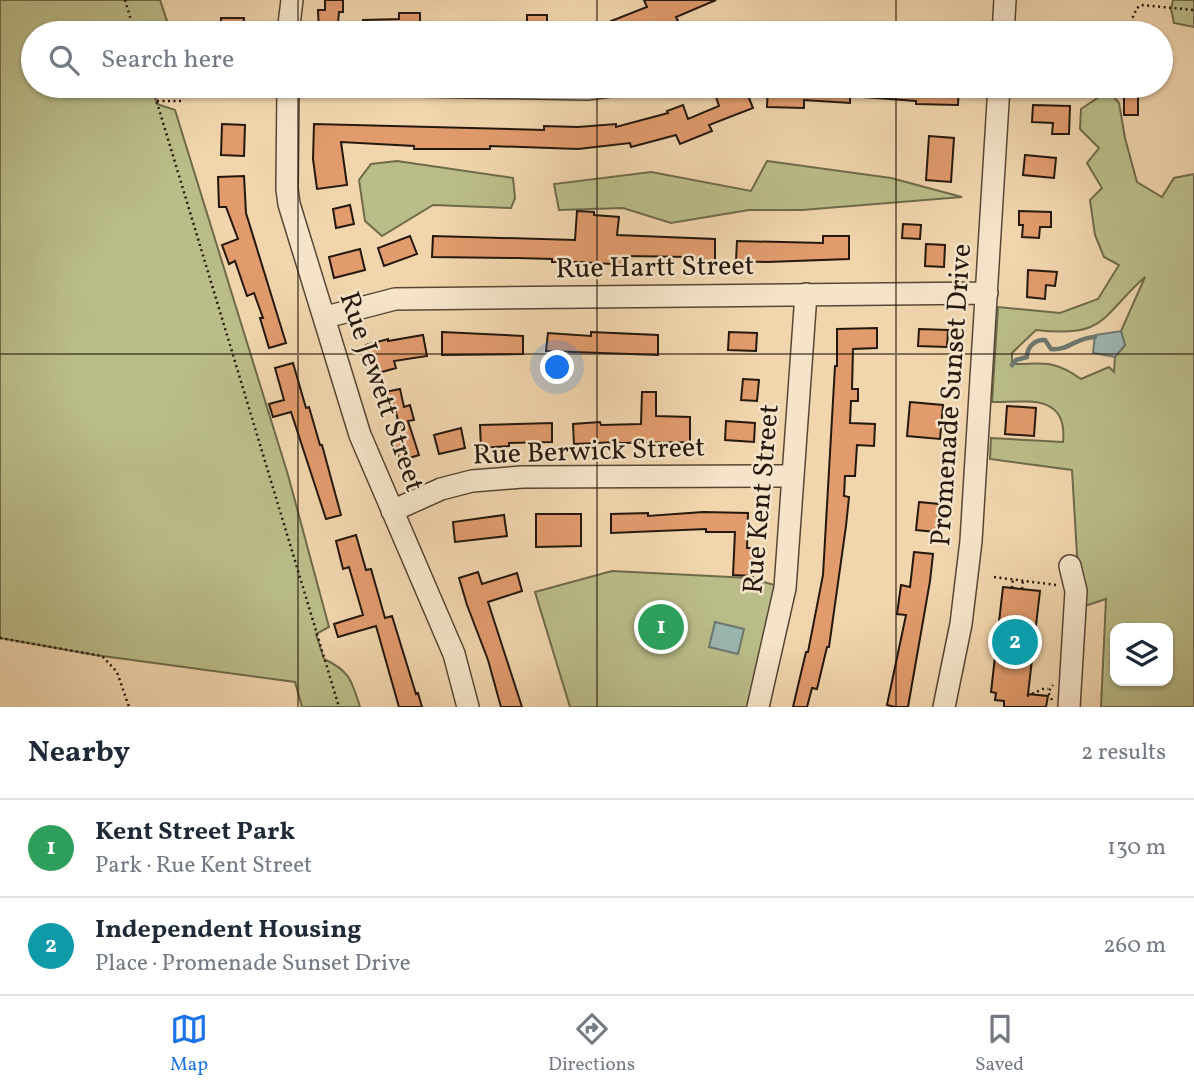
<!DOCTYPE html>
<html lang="en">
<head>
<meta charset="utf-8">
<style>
	body { margin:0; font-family:Vollkorn,serif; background:#f6f6f7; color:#1f2937 }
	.controls { position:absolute; right:21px; bottom:21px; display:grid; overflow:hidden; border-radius:14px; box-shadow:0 2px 5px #0004 }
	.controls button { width:63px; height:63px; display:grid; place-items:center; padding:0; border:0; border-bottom:2px solid #e0e1e3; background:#fff; color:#1f2937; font:35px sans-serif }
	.you { position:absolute; left:558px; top:368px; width:24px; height:24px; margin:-18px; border:5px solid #fff; border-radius:50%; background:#1a73e8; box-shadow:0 0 0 10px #1a73e833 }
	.badge { display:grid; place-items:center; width:46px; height:46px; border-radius:50%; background:#1a73e8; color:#fff; font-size:23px; font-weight:700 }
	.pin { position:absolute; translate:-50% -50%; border:4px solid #fff; box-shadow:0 2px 7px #0006 }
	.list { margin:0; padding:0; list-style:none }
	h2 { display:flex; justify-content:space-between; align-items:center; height:91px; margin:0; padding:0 28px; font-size:30px }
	h2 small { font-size:23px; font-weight:400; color:#747a83 }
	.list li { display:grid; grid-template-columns:46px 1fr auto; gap:21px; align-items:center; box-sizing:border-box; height:98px; padding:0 28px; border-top:2px solid #e0e1e3 }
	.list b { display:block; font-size:26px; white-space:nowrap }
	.list p { margin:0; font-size:23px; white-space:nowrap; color:#747a83 }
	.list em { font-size:23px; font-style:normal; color:#747a83 }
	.icon { flex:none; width:38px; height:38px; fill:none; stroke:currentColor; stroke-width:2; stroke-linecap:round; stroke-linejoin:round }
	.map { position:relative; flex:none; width:1194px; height:707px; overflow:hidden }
	.search { position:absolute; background:#fff; box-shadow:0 2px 5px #0004; left:21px; right:21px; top:21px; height:77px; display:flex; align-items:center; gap:18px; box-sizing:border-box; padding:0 24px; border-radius:38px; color:#747a83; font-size:26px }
	.sheet { height:287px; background:#fff }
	nav { display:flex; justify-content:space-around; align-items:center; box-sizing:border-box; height:98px; border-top:2px solid #e0e1e3; background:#fff; font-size:19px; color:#747a83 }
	nav a { display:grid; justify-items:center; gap:4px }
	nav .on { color:#1a73e8 }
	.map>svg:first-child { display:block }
	.green { fill:#babd89; stroke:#6f6a4a; stroke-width:2; fill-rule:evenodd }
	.water { fill:#9cb7b2; stroke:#6c7770; stroke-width:2 }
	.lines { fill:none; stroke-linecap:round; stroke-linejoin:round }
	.stream { stroke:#6c7770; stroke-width:4.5 }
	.building { fill:#e19b6d; stroke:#24180c; stroke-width:2 }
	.minor-casing { stroke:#574734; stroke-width:24 }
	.path { stroke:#24180c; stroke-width:2.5; stroke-dasharray:2 3.5; stroke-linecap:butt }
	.minor { stroke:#f5e4ca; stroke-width:21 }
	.grid { fill:none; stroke:#24180c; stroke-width:2; stroke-opacity:0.55 }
	.labels { text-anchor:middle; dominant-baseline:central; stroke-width:5; stroke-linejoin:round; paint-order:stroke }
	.street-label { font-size:28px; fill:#24180c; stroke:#f5e4ca }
</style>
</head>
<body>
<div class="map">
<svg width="1194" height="707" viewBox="0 0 1194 707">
	<rect width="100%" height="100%" fill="#f0d5ad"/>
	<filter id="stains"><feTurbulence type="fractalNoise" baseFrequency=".00286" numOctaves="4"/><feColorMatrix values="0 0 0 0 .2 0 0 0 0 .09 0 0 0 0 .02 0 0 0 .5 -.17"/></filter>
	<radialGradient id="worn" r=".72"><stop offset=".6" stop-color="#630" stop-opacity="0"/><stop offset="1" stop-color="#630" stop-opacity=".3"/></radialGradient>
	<path class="green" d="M0 0H160L171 33H33V86H152L157 104 175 110 288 475 329 627 316 634 324 659C350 671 352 681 360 707H302L295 682 95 655 0 638Z
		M1173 0H1194V27L1174 23 1171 9Z
		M1108 91 1119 103 1125 138 1137 182 1162 197 1174 178 1194 174V707H1101L1106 599 1085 606 1077 555 1072 470 990 459 991 438 1063 442C1068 393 1027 402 992 402L998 307 1060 313 1098 299 1119 265 1104 257 1095 235 1090 200 1102 188 1087 163 1099 148 1080 129 1081 109ZM1145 277 1121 331 1125 345 1115 357 1114 372 1109 367 1081 379C1053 359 1043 364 1012 364V353L1036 330C1107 338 1100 317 1145 277ZM1115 628H1168V681H1115Z
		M397 161 513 178 515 198 511 208 433 205 382 236 365 221 359 180 371 164Z
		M767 161 891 178 962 197 802 210H749L671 223 623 208 559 210 554 184 651 172 751 191Z
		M612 571 750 578 785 588 758 707H570L535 592Z"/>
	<path class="water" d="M1121 331 1125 345 1115 357 1093 353 1095 335Z
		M715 622 744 629 738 654 709 647Z"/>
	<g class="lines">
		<path class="stream" d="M1012 365 1016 360 1027 357C1027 347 1035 339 1045 340L1051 349C1068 351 1077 337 1095 337"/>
	</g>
	<path class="building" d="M325 0H343V12H339L337 33H319L318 10H325Z
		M644 0H716L676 17 678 21 657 30 656 27 639 33H616L611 21 647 7Z
		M399 13H420V33H363V20L399 19Z
		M527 15H547V33H527Z
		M221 18H244L243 33H221Z
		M444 22H480V33H444Z
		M735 86H744L753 108 709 125 712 131 680 144 676 135 631 147 630 143 578 149 490 146V149H414V146L341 142 347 185 317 189 313 159 314 124 544 130V126L578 127 616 124V127L668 113 667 111 683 105 688 119 719 106 715 94Z
		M768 86H959L958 105 916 104V101L850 96V103L804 100V108L767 107Z
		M1124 93H1138V115H1124Z
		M1033 105 1070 106 1069 134H1052L1053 123 1032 122Z
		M222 124 245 125 244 156 221 155Z
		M929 136 954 138 951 182 926 180Z
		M1025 155 1056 158 1054 178 1023 175Z
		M244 176 246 213 286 343 269 348 260 318H263L254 293 247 296 235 261 229 264 222 245 238 239 226 207H219L218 177Z
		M350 205 354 224 336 228 333 209Z
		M577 211 594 212V215L619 217 617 235 715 239V261H690V257L627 256 626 265 581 262H552V259L517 258 432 257 433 236 575 240Z
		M1019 211 1051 212V227H1040L1039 238 1022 237 1023 225H1019Z
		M903 224 921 225 920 239 902 238Z
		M410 236 417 254 384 266 378 248Z
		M823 236H849V259L767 262 736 261 737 241 823 243Z
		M926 244 945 245 944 267 925 266Z
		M360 249 365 270 334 278 329 257Z
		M1028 270 1057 272 1055 286 1046 285 1045 299 1027 297Z
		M877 328V348L853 349 852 389H858V401H851L850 423 875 424 874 446 857 445 855 476H845L844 496 849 497 846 526 829 647H827L817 689 812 688 807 707H793L806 652H808L823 575 835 366H837V329Z
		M919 329 948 330 947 347 918 346Z
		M442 332 523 336V354L442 355Z
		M591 332 658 335V355L546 351 548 333 591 336Z
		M729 332 757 333 756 351 728 350Z
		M423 335 427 356 394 361 396 368 375 374 366 345 388 339V341Z
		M293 363 306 408 309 407 320 445H322L341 515 326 519 291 412 273 417 269 404 284 400 275 368Z
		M743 379 759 380 757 401 741 400Z
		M400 389 404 407 410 405 414 420 408 421 419 455 400 461 392 435 401 432 394 405 388 406 385 392Z
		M642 392H656V416L690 417V442L617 443V442L574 444 573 424 600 422 601 425 641 424Z
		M910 402 943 405 940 439 907 436Z
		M1007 406 1036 408 1034 436 1005 434Z
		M726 421 755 423 754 442 725 440Z
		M552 423V442L509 443V446L481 448 480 425Z
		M461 428 465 448 439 454 434 435Z
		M919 502 939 504 936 532 916 530Z
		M703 512 748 513 747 548H754L753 576 733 575 735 532H706V529L611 533V514L648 513V516Z
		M536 514H581V546L536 547Z
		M504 515 507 536 455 542 453 522Z
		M356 535 366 570 371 569 385 618 392 616 416 694 418 693 422 707H399L376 626 338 637 334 624 363 615 349 567 343 569 336 541Z
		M914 552 933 554 930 581 908 707H895L887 705 906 615 897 614 901 585 910 587Z
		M478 572 482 584 517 573 522 591 488 602 522 707H501L488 660 467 605 459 578Z
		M1003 587 1040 591 1028 694 1048 696 1046 707H1004V701L995 700 996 693 991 692Z"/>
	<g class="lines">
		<defs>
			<path id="minor" d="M288 33 292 0
				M1003 33 1005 0
				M288 86 287 189 289 204 360 435 454 654 468 707
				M419 86 587 89 610 86
				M326 317 395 299 987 293
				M392 511 441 489 472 481 522 477 793 476
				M758 707 785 588 806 294
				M944 707 961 624 971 541 999 86
				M1069 707 1076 591 1070 566"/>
		</defs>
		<use href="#minor" class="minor-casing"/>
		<path class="path" d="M125 0 135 33
			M1094 27 1107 33
			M1084 33V31
			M1138 33 1132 19 1137 8 1141 5 1194 10
			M152 86 339 707
			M157 101H181
			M994 577 1056 585
			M1012 588 1013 579
			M1022 589 1023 580
			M0 638 102 656 117 672 129 707
			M1027 696 1043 689H1048
			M1052 700 1048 692 1053 685"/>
		<use href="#minor" class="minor"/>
	</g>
	<path class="grid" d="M298 0V33M597 0V33M896 0V33M298 86V707M597 86V707M896 86V707M0 354H1194"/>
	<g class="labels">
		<g class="street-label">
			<text transform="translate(655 268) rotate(-1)">Rue Hartt Street</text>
			<text transform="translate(381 392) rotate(71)">Rue Jewett Street</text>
			<text transform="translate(952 395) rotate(-86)">Promenade Sunset Drive</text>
			<text transform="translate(589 452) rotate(-2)">Rue Berwick Street</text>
			<text transform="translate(762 499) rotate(-85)">Rue Kent Street</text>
		</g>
	</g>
	<rect width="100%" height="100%" filter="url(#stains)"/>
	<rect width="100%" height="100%" fill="url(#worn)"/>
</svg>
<div class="controls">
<button><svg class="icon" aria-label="layers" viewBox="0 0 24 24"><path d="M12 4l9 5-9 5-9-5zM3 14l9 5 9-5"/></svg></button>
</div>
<div class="you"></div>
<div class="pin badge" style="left:661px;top:627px;background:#2e9e5b">1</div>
<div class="pin badge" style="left:1015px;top:642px;background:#0f9aa8">2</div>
<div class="search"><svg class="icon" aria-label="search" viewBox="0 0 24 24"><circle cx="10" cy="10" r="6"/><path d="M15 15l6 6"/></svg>Search here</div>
</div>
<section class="sheet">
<h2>Nearby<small>2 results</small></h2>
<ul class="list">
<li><span class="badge" style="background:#2e9e5b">1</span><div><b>Kent Street Park</b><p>Park · Rue Kent Street</p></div><em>130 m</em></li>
<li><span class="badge" style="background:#0f9aa8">2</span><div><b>Independent Housing</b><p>Place · Promenade Sunset Drive</p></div><em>260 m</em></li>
</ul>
</section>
<nav>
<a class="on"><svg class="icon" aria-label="map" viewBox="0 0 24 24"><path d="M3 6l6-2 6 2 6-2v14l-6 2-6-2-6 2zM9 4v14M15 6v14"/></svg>Map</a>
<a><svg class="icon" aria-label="directions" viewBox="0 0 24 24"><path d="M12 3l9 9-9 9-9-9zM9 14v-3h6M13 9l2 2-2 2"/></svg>Directions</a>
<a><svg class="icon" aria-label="saved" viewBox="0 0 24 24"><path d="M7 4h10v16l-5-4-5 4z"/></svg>Saved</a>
</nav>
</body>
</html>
